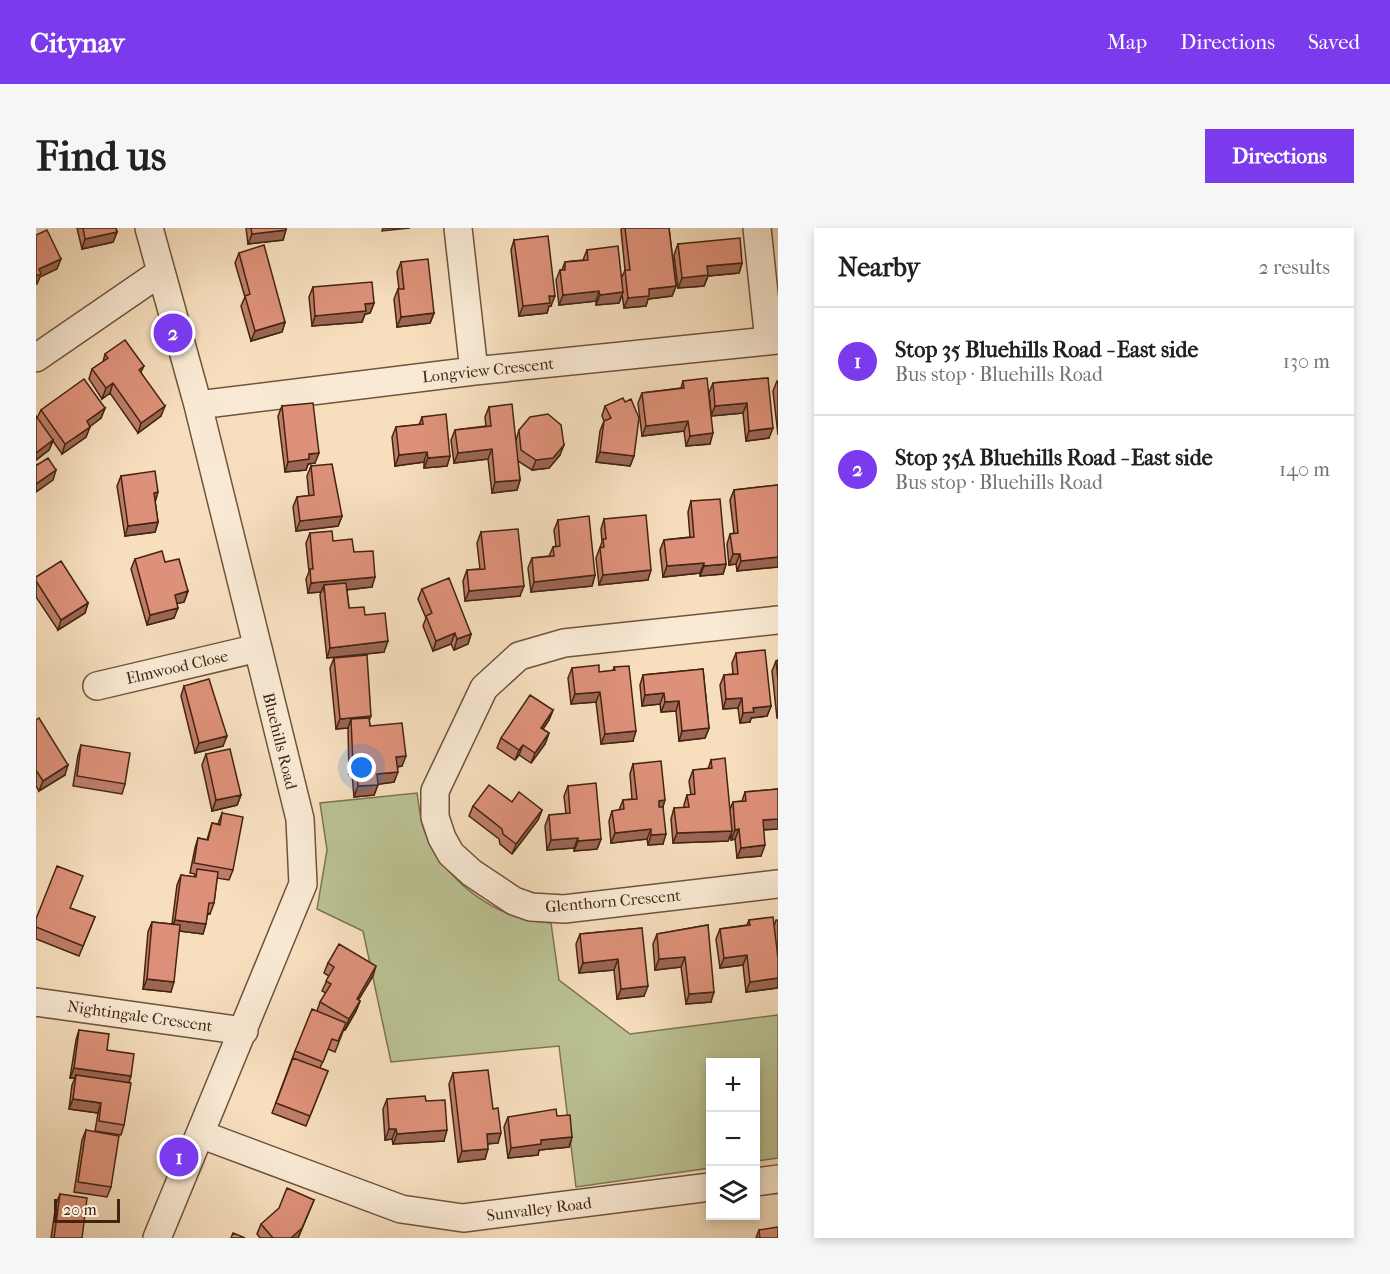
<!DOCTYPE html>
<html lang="en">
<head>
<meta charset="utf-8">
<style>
	body { margin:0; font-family:"IM FELL French Canon",serif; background:#f6f6f6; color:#202124 }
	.controls { position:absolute; right:18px; bottom:18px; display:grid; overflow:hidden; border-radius:0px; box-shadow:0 3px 9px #0003 }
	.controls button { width:54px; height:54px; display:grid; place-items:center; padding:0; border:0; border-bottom:2px solid #e0e0e0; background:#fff; color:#202124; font:30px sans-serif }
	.scale { position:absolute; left:18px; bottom:15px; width:66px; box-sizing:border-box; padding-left:6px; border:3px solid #432411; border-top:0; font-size:16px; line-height:21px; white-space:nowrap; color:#432411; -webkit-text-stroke:4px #faead5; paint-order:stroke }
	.you { position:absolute; left:326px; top:540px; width:21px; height:21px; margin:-15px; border:4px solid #fff; border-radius:50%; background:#1a73e8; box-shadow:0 0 0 9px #1a73e833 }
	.badge { display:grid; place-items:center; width:39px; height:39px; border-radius:50%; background:#7c3aed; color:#fff; font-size:20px; font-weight:700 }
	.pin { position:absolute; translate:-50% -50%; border:3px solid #fff; box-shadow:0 2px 6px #0006 }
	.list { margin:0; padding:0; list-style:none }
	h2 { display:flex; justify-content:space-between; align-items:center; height:78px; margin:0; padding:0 24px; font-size:26px }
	h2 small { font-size:20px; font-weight:400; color:#757577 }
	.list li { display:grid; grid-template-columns:39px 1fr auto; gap:18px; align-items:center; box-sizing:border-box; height:108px; padding:0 24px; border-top:2px solid #e0e0e0 }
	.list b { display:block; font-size:22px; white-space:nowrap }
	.list p { margin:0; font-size:20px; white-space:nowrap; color:#757577 }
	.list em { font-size:20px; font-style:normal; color:#757577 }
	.icon { flex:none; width:33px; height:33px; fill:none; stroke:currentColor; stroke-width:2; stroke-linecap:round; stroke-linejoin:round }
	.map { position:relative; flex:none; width:742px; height:1010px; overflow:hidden; border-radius:0px }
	header { display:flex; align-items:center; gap:36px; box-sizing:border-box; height:84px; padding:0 30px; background:#7c3aed; color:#fff }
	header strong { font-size:28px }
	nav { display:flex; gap:33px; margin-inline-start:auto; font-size:21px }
	.intro { display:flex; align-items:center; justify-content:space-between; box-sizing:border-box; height:144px; padding:0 36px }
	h1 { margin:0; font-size:42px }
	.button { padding:15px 27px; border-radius:0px; background:#7c3aed; color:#fff; font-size:21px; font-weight:700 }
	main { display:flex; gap:36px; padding:0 36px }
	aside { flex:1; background:#fff; border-radius:0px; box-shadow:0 3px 9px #0003 }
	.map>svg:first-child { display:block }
	.green { fill:#bbc293; stroke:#7f7352; stroke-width:1.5 }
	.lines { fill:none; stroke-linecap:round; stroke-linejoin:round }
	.street-casing { stroke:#70533c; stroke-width:30 }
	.street { stroke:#faead5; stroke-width:27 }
	.wall { fill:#bf7d69; stroke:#432411; stroke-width:1.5 }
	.shaded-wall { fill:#9b6655; stroke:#432411; stroke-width:1.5 }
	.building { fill:#de917a; stroke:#432411; stroke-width:1.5 }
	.labels { text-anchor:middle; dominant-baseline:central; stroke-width:6; stroke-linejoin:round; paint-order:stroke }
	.street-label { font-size:16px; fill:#432411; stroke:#faead5 }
</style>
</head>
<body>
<header>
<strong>Citynav</strong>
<nav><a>Map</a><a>Directions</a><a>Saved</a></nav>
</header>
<div class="intro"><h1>Find us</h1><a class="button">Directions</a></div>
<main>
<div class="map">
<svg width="742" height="1010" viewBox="0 0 742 1010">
	<rect width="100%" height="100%" fill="#f7dfbe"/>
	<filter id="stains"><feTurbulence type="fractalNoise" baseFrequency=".00333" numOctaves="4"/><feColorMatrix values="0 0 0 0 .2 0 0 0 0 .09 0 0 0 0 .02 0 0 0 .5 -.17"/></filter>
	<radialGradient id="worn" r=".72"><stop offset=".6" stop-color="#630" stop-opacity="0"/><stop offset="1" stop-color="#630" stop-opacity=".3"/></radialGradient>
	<path class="green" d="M381 565C383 577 384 591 388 602 409 654 460 692 515 695L523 752 594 806 742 787V930L720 933V834H674V940L540 959 523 818 355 834 327 703 281 681 291 622 284 575Z"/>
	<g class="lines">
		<defs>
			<path id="street" d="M113 0 162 177 264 591 267 656 121 1010
				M422 0 438 143
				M721 0 733 113
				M0 130 125 44
				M162 177 438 143 742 112
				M742 392 528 415 483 428 448 460 399 563V589L406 610 415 626 436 645 478 673 495 679 528 681 742 656
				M61 458 222 420
				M0 774 208 803
				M164 906 365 981 427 990 674 959
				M720 954 742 951"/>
		</defs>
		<use href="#street" class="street-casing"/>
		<use href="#street" class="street"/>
	</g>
	<path class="wall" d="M41 0H80L81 4 77 14 46 21Z
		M210 0H250L247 12 212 16Z
		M586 0H633L640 58 636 68 612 71 610 78 588 80 586 66 583 75 560 77V73L523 77 520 52 524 42H526L529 34 547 32 551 22 585 51 589 42 585 2Z
		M478 12 515 78H513L511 85 483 88 475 22Z
		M642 16 706 35 703 45 672 48 668 58 642 60 638 27Z
		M203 25 249 94 246 104 215 113 205 78 209 69 199 35Z
		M365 34 398 85 394 95 361 99 358 71 362 61H363L361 44Z
		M277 59 338 75 334 85 329 86 326 94 276 98 273 69Z
		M69 126 108 138 105 144 125 188 102 205 74 165 66 171 53 151 56 141 67 134Z
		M732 150 733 210 710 213 707 185 675 188 674 216 650 218 648 203 606 208 602 175 606 165 645 160 647 153 675 184 673 165 677 155Z
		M741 153H742V207L737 163Z
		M589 174 598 228 594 238 560 234 564 203 568 193 566 188 569 178Z
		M246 178 279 235 272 236 270 242 249 244 242 188Z
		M453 179 480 212 483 202 524 227 513 240 496 242 482 233 484 252 481 262 456 265 452 231 418 235 415 212 419 202 450 198 449 189Z
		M69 180 65 190 54 198 50 209 26 226 17 213 13 222 0 232V188L1 190 5 182Z
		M386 189 414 228 411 238 388 240V234L359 238 356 209 360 199 383 197Z
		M275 238 306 288 302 298 260 303 257 279 261 269 273 268 271 248Z
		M85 248 119 273 122 294 119 304 89 308 81 258Z
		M742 257V339L701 343 700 336 693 337 691 316 694 306 698 305 694 272 698 262Z
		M655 273 690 336 687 346 664 348V345L627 349 624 322 628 312 654 309 652 284Z
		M568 291 612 352 563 357 560 330 566 314 565 301Z
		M522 292 559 347 556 358 495 364 492 340 496 330 513 328 517 319 520 318 518 302Z
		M445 304 484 368 429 373 427 353 431 342 444 341 441 315Z
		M274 305 297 313 318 324 336 359 311 362 313 380 329 387 348 424 291 430 284 367 285 364 272 365 270 351 273 344 270 315Z
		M99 331 129 334 152 363 148 374 141 375 138 390 111 397 95 341Z
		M0 349 52 375 49 385 22 402 0 369Z
		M386 361 435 406 432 416 418 422 415 416 397 423 387 398 390 390 382 371Z
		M700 425 735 478 731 488 715 490 714 494 704 495 702 480 687 481 684 457 688 447 697 446 696 435Z
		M298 430 333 491 334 498 366 538 362 539 358 554 342 556 338 567 318 569 316 546H313L312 500 300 501 294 440Z
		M742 432V490H741L736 443 740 433Z
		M578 439 597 513 565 516 560 474 535 476 532 450 536 440 563 444 577 443Z
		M667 441 673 500 669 510 643 513 640 483 625 484 624 476 606 478 604 457 607 447Z
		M148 458 187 518 159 525 145 468Z
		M517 482 513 492 507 501 513 505 509 516 495 535 483 527 479 532 461 520 465 510Z
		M0 492 29 547 3 563 0 558Z
		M45 517 89 556 86 566 37 558 42 527Z
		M170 526 205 567 201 577 176 583 166 537Z
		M675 532 694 581 697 574 706 573 709 564 742 561V601L727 602 725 628 701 630 699 611 695 612V606L692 613 637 615 635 591 638 580H648V577L651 567H655L653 553 657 542 672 541Z
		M597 536 627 579V616L612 617 611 611 575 615 573 593 576 583 583 582 587 572 596 571 594 546Z
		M532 558 565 611 561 621 538 623V620L511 622 509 598 513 587 530 586 528 568Z
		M476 574 506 582 502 592 476 626 464 616 463 611 433 588 437 578Z
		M186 585 197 642 193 652 181 650 178 675 174 686 172 685 167 706 143 703 135 764 107 761 112 704 116 694 136 696 141 657 145 647 158 649 159 646 154 645 159 620 162 610 171 612 176 595 182 596Z
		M34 680 59 689 43 728 0 711V691Z
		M713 692 738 698 740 692H742V757L741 760 710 764 707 737 684 740 680 711 684 701 711 697Z
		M672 697 675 774 650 776 645 739 619 742 617 716 621 706Z
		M606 700 608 768 581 771 578 742 543 745 540 716 544 706Z
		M292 735 337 748 322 772 324 773 320 783 309 802 308 801 299 824 292 821 284 840 292 843 270 898 236 885 259 823 281 783 284 774 290 765 286 763 293 748 288 745Z
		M43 802 71 822 93 855 88 897 85 907 59 903 62 885 33 881 36 857 39 850H34L40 812Z
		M417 845 462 915 452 916 449 931 422 934 413 856Z
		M351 871 390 873 408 913 357 916 356 911 349 912 347 881Z
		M521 888 536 909 533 919 503 922 502 927 472 930 468 899 472 889Z
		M50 902 75 959 71 969 38 964 46 912Z
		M24 966 46 1010H15L20 976Z
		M278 972 262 1010H224L221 1006 225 996Z
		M723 1002 742 1010H720Z"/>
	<path class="shaded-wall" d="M347 0H374L346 3Z
		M250 2 247 12 212 16 216 6Z
		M81 4 77 14 46 21 49 11Z
		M25 31 21 41 4 49 1 56H0V48L3 41Z
		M706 35 703 45 672 48 668 58 642 60 646 50 671 38Z
		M640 58 636 68 612 71 610 78 588 80 592 70 613 61Z
		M563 63 560 73 523 77 527 67Z
		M587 64 583 75 560 77 564 67Z
		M513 68H519L515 78H513L511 85 483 88 487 78Z
		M338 75 334 85 329 86 326 94 276 98 279 88 329 76Z
		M398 85 394 95 361 99 365 89Z
		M249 94 246 104 215 113 219 103Z
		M77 155 74 165 66 171 70 160Z
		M711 175 707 185 675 188 679 178Z
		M129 178 125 188 102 205 105 195Z
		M69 180 65 190 47 204 51 193Z
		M652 193 648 203 606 208 610 198Z
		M54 199 50 209 26 226 29 216Z
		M737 200 733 210 710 213 713 203Z
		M677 205 674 216 650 218 654 208Z
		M17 212 13 222 0 232V225Z
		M528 217 524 227 513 240 496 242 500 232Z
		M456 221 452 231 418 235 422 225Z
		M391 224 388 234 359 238 363 227Z
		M564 224 598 228 594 238 560 234Z
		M283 225 279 235 272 236 270 242 249 244 252 234 273 226Z
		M414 228 411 238 388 240 392 230Z
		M20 242 17 252 0 264V256Z
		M484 252 481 262 456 265 459 254Z
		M122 264 119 275 118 265Z
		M306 288 302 298 260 303 264 293Z
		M122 294 119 304 89 308 92 298Z
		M697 326H704L700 336 693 337Z
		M742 329V339L701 343 705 333Z
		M668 335 664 345 627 349 631 338Z
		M690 336 687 346 664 348 668 338Z
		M615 342 612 352 563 357 567 347Z
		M559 347 556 358 495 364 498 354Z
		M339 349 336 359 288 364V357L285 364 272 365 275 355Z
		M488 358 484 368 429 373 433 363Z
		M152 363 148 374 135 377 139 367Z
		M52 375 49 385 22 402 25 392Z
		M142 380 138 390 111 397 114 387Z
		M419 405 415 416 397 423 400 413Z
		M435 406 432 416 418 422 421 411Z
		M352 413 348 424 291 430 294 420Z
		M564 464 560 474 535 476 539 466Z
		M628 465 624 476 606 478 609 467Z
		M706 470 702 480 687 481 690 471Z
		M643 473 640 483 625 484 629 474Z
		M735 478 731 488 715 490 714 494 704 495 707 485 717 480Z
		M517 482 513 492 501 510 505 500Z
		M335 488 331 498 315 491 312 500 300 501 304 491Z
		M673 500 669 510 643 513 646 503Z
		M600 503 597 513 565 516 569 506Z
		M513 505 509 516 495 535 499 525Z
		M191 508 187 518 159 525 163 515Z
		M487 517 483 527 479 532 483 522Z
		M370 528 366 538 357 539 360 529Z
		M317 536H320L316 546H313Z
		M32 537 29 547 3 563 7 553Z
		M362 544 358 554 337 557 341 546Z
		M342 557 338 567 318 569 322 558Z
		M205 567 201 577 176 583 180 572Z
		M629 572 626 582 619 583 623 573Z
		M506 582 502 592 476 626 480 616Z
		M742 591V601L723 602 727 592Z
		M615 601 611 611 575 615 579 605Z
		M703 601 699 611 695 612 699 602Z
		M696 603 692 613 637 615 641 605Z
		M630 606 627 616 612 617 615 607Z
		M542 610 538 620 511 622 515 612Z
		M565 611 561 621 538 623 542 613Z
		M729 617 725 628 701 630 705 620Z
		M139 692 170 696 167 706 135 702Z
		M711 727 707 737 684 740 688 730Z
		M649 729 645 739 619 742 623 731Z
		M582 731 578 742 543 745 547 735Z
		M340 738 337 748 317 781 321 771Z
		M742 750V757L741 760 710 764 714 754Z
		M111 751 138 754 135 764 107 761Z
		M612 758 608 768 581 771 585 761Z
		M678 764 675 774 650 776 653 766Z
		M324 773 320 783 309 802 313 791Z
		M38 840 95 848 92 858 40 847 39 850H34Z
		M37 871 65 875 62 885 33 881Z
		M353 901H360L356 911 349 912Z
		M411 902 408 913 357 916 361 906Z
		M465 905 462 915 447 916 451 906Z
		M536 909 533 919 503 922 502 927 472 930 475 920 505 912Z
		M452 921 449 931 422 934 426 923Z
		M278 972 262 1010H255Z"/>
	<path class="building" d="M47 0H80L81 4 49 11Z
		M215 0H250V2L216 6Z
		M589 0H633L640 58 613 61V68L592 70 589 42H594Z
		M11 2 25 31 3 41 5 46 0 48V7Z
		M512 8 519 68H513L514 75 487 78 478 12Z
		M704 10 706 35 671 38 672 47 646 50 642 16Z
		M228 17 249 94 219 103 209 68 214 66 203 25Z
		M582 18 587 64 564 67 563 63 527 67 524 42H529V34L552 32 551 22Z
		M392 31 398 85 365 89 362 61H368L365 34Z
		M336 54 338 75 329 76 330 83 279 88 277 59Z
		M89 112 108 138 103 142 129 178 105 195 77 155 70 160 56 141 72 130 69 126Z
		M671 150 677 205 654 208 652 193 610 198 606 165 648 160 647 153Z
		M732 150 737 200 713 203 711 175 679 178 677 155Z
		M48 151 69 180 51 193 54 199 29 216 5 182Z
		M587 170 589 174 595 171 603 190 598 228 564 224 568 193 575 190 569 178Z
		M277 175 283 225 273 226V231L252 234 246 178Z
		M476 176 484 252 459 254 456 221 422 225 419 202 455 198 453 179Z
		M410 186 414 228 392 230 391 224 363 227 360 199 387 196 386 189Z
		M512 186 525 197 528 217 517 230 500 232 485 222 483 202 494 189Z
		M0 188 17 212 0 225Z
		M12 230 20 242 0 256V236L1 237Z
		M296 236 306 288 264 293 261 269 278 267 275 238Z
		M119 243 122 264 118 265 122 294 92 298 85 248Z
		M742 257V329L705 333 704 326H697L694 306 702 305 698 262Z
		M684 271 690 336 668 338V335L631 338 628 312 658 309 655 273Z
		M610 287 615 342 567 347 564 320 568 319 567 311H570L568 291Z
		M553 288 559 347 498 354 496 330 518 328 517 319 524 318 522 292Z
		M482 301 488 358 433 363 431 342 449 341 445 304Z
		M296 303 297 313 316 311 318 324 337 323 339 349 275 355 274 341H277L274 305Z
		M126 323 129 334 143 331 152 363 139 367 142 380 114 387 99 331Z
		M25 333 52 375 25 392 0 353V349Z
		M413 350 435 406 421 411 419 405 400 413 390 388 396 385 386 361Z
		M310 355 313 380 328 379 329 387 349 385 352 413 294 420 288 357Z
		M729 422 735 478 717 480 718 484 707 485 706 470 690 471 688 447 702 446 700 425Z
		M331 427 335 488 304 491 298 430Z
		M742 432V452L740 433Z
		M563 437V444L579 442 578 439 593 438 600 503 569 506 564 464 539 466 536 440Z
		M667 441 673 500 646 503 643 473 629 474 628 465 609 467 607 447Z
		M173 451 191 508 163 515 148 458Z
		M494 467 517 482 505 500 513 505 499 525 487 517 483 522 465 510Z
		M3 490 32 537 7 553 0 542V492Z
		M333 490 334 498 366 495 370 528 360 529 362 544 341 546 342 557 322 558 320 536H317L315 491Z
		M45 517 94 525 89 556 41 548Z
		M194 521 205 567 180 572 170 526Z
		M689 530 696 603 641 605 638 580 653 579 651 567 659 566 657 542 676 540 675 532Z
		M625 533 629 572 623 573V579H627L630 606 615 607V601L579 605 576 583 588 581 587 572 601 571 597 536Z
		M560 555 565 611 542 613V610L515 612 513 587 534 585 532 558Z
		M453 557 476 574 483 564 506 582 480 616 467 606 466 601 437 578Z
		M742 561V591L727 592 729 617 705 620 703 601 699 602 697 574 710 573 709 564Z
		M186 585 207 589 197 642 158 635 162 610 172 612 176 595 184 597Z
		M21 638 47 648 34 680 59 689 47 718 0 699V691Z
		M161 641 182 644 178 675H173L170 696 139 692 145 647 160 649Z
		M737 689 742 730V750L714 754 711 727 688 730 684 701 714 697 713 692Z
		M116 694 144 697 138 754 111 751Z
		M672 697 678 764 653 766 649 729 623 731 621 706Z
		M606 700 612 758 585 761 582 731 547 735 544 706Z
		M303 716 340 738 321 771 324 773 313 791 284 774 295 756 290 753 298 739 292 735Z
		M276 781 310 795 302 813 296 811 287 834 259 823Z
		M43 802 73 806 71 822 98 826 95 848 38 840Z
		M257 830 292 843 274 888 240 875Z
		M452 842 457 881 462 880 465 905 451 906 452 921 426 923 417 845Z
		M40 847 95 855 88 897 63 893 65 875 37 871Z
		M389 868 390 873 409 872 411 902 361 906 360 901H353L351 871Z
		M520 881 521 888 534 887 536 909 505 912V916L475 920 472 889Z
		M50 902 83 908 75 959 42 954Z
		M251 960 278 972 266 1000 255 1010H237L225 996 243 980Z
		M24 966 51 970 46 1010H18Z
		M742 999V1010H724L723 1002Z
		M197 1005 209 1010H195Z"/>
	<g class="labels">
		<g class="street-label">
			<text transform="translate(452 142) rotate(-6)">Longview Crescent</text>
			<text transform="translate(141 439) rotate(-13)">Elmwood Close</text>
			<text transform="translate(244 513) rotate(76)">Bluehills Road</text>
			<text transform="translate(577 673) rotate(-5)">Glenthorn Crescent</text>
			<text transform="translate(104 788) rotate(8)">Nightingale Crescent</text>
			<text transform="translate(503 981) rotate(-7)">Sunvalley Road</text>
		</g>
	</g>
	<rect width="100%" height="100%" filter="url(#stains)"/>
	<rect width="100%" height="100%" fill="url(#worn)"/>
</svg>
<div class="controls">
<button>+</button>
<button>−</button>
<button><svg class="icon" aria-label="layers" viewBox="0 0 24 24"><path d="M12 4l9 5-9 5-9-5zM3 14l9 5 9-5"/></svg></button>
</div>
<div class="scale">20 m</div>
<div class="you"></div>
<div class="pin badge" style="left:143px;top:929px">1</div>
<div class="pin badge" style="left:137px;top:105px">2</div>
</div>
<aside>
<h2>Nearby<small>2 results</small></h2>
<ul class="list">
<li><span class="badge">1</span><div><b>Stop 35 Bluehills Road - East side</b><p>Bus stop · Bluehills Road</p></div><em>130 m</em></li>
<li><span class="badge">2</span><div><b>Stop 35A Bluehills Road - East side</b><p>Bus stop · Bluehills Road</p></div><em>140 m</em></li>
</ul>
</aside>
</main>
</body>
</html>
